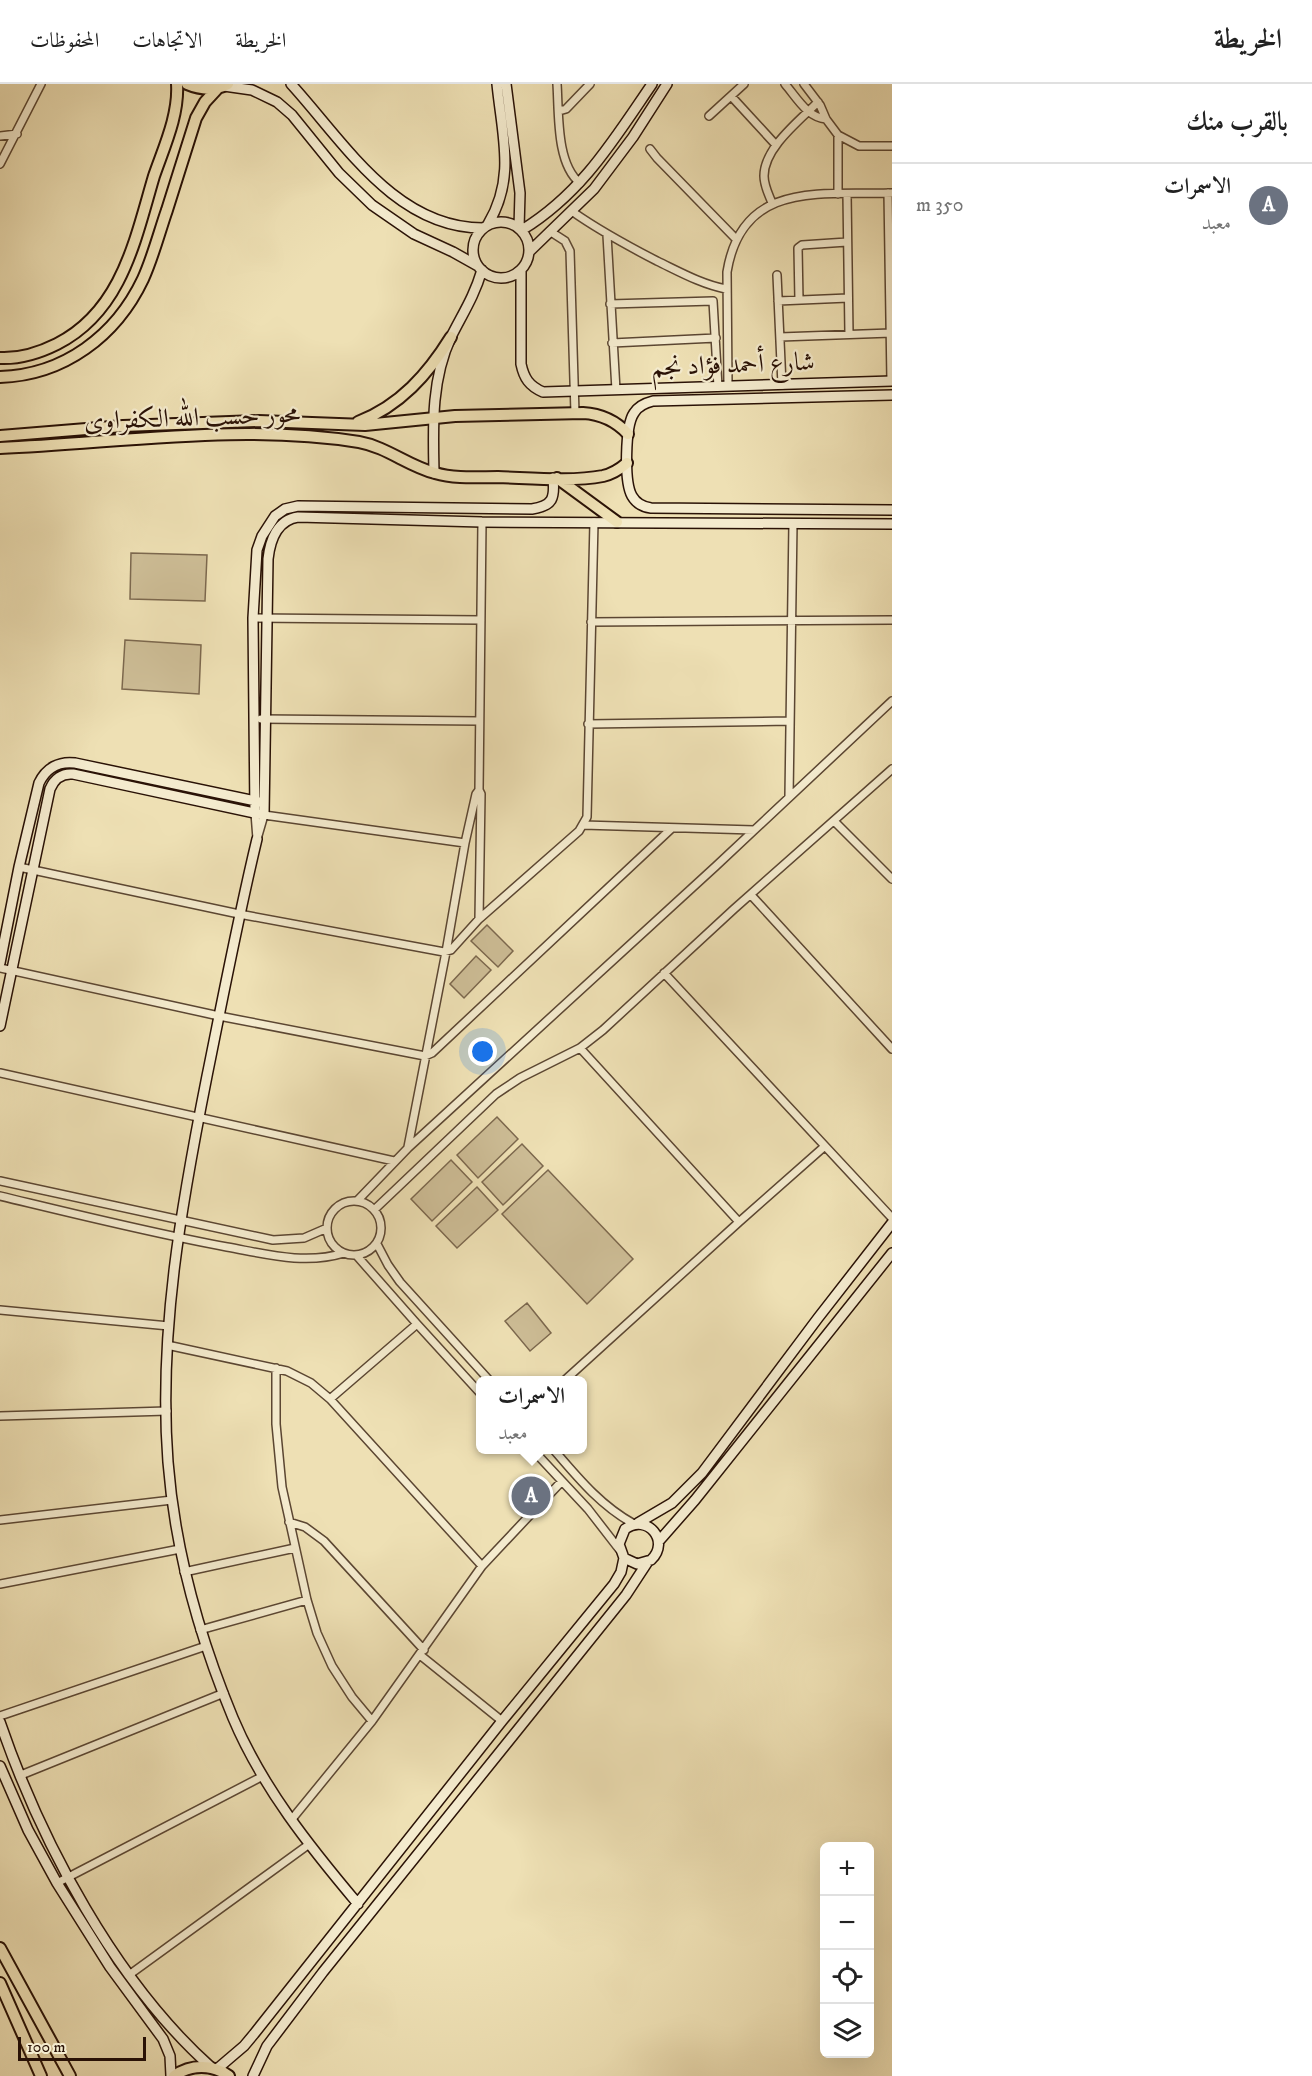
<!DOCTYPE html>
<html lang="ar">
<head>
<meta charset="utf-8">
<style>
	body { margin:0; font-family:"IM FELL DW Pica",Amiri,serif; background:#f2f2f2; color:#222; direction:rtl }
	.controls { position:absolute; right:18px; bottom:18px; display:grid; overflow:hidden; border-radius:9px; box-shadow:0 6px 24px #0002 }
	.controls button { width:54px; height:54px; display:grid; place-items:center; padding:0; border:0; border-bottom:2px solid #e0e0e0; background:#fff; color:#222; font:30px sans-serif }
	.scale { position:absolute; left:18px; bottom:15px; width:128px; box-sizing:border-box; padding-left:6px; border:3px solid #2a1206; border-top:0; font-size:16px; line-height:21px; white-space:nowrap; color:#2a1206; -webkit-text-stroke:4px #f4ebce; paint-order:stroke }
	.you { position:absolute; left:483px; top:968px; width:21px; height:21px; margin:-15px; border:4px solid #fff; border-radius:50%; background:#1a73e8; box-shadow:0 0 0 9px #1a73e833 }
	.badge { display:grid; place-items:center; width:39px; height:39px; border-radius:50%; background:#ea580c; color:#fff; font-size:20px; font-weight:700 }
	.pin { position:absolute; translate:-50% -50%; border:3px solid #fff; box-shadow:0 2px 6px #0006 }
	.popup { position:absolute; left:476px; top:1292px; width:111px; height:78px; box-sizing:border-box; display:grid; place-content:center; border-radius:9px; background:#fff; filter:drop-shadow(0 2px 4px #0005); font-size:20px; white-space:nowrap; color:#767676 }
	.popup b { font-size:22px; color:#222 }
	.popup::after { content:''; position:absolute; left:50%; top:100%; margin-left:-12px; border:12px solid transparent; border-top-color:#fff }
	.list { margin:0; padding:0; list-style:none }
	h2 { display:flex; justify-content:space-between; align-items:center; height:78px; margin:0; padding:0 24px; font-size:26px }
	h2 small { font-size:20px; font-weight:400; color:#767676 }
	.list li { display:grid; grid-template-columns:39px 1fr auto; gap:18px; align-items:center; box-sizing:border-box; height:84px; padding:0 24px; border-top:2px solid #e0e0e0 }
	.list b { display:block; font-size:22px; white-space:nowrap }
	.list p { margin:0; font-size:20px; white-space:nowrap; color:#767676 }
	.list em { font-size:20px; font-style:normal; color:#767676 }
	.icon { flex:none; width:33px; height:33px; fill:none; stroke:currentColor; stroke-width:2; stroke-linecap:round; stroke-linejoin:round }
	.map { position:relative; flex:none; width:892px; height:1992px; overflow:hidden; direction:ltr }
	header { display:flex; align-items:center; gap:36px; box-sizing:border-box; height:84px; padding:0 30px; background:#fff; border-bottom:2px solid #e0e0e0 }
	header strong { font-size:28px }
	nav { display:flex; gap:33px; margin-inline-start:auto; font-size:21px }
	main { display:flex }
	aside { flex:1; background:#fff }
	.map>svg:first-child { display:block }
	.park { fill:#cdbd96; stroke:#7c684e; stroke-width:1.5 }
	.lines { fill:none; stroke-linecap:round; stroke-linejoin:round }
	.street-casing { stroke:#5b4632; stroke-width:10 }
	.secondary-casing { stroke:#2a1206; stroke-width:12 }
	.primary-casing { stroke:#2a1206; stroke-width:14 }
	.street { stroke:#f4ebce; stroke-width:7 }
	.secondary { stroke:#f4ebce; stroke-width:9 }
	.primary { stroke:#eee0b4; stroke-width:10 }
	.labels { text-anchor:middle; dominant-baseline:central; stroke-width:4.5; stroke-linejoin:round; paint-order:stroke }
	.street-label { font-size:26px; fill:#2a1206; stroke:#f4ebce }
</style>
</head>
<body>
<header>
<strong>الخريطة</strong>
<nav><a>الخريطة</a><a>الاتجاهات</a><a>المحفوظات</a></nav>
</header>
<main>
<aside>
<h2>بالقرب منك<small></small></h2>
<ul class="list">
<li><span class="badge" style="background:#6b7280">A</span><div><b>الاسمرات</b><p>معبد</p></div><em>350 m</em></li>
</ul>
</aside>
<div class="map">
<svg width="892" height="1992" viewBox="0 0 892 1992">
	<rect width="100%" height="100%" fill="#eee0b4"/>
	<filter id="stains"><feTurbulence type="fractalNoise" baseFrequency=".00333" numOctaves="4"/><feColorMatrix values="0 0 0 0 .2 0 0 0 0 .09 0 0 0 0 .02 0 0 0 .5 -.17"/></filter>
	<radialGradient id="worn" r=".72"><stop offset=".6" stop-color="#630" stop-opacity="0"/><stop offset="1" stop-color="#630" stop-opacity=".3"/></radialGradient>
	<path class="park" d="M131 469 207 471 205 517 130 515Z
		M125 556 201 561 199 610 122 605Z
		M487 841 513 867 498 883 471 857Z
		M476 872 491 886 464 914 450 900Z
		M497 1033 518 1055 478 1094 457 1071Z
		M522 1060 543 1082 503 1121 482 1098Z
		M451 1076 472 1098 432 1137 411 1115Z
		M548 1086 633 1175 587 1220 502 1130Z
		M477 1103 498 1126 457 1164 436 1142Z
		M527 1219 551 1249 530 1267 505 1237Z"/>
	<g class="lines">
		<defs>
			<path id="street" d="M557 0C559 29 556 80 580 99
				M785 0C797 14 807 33 826 35
				M804 0 820 21 826 35 838 51 859 62H892
				M731 12 776 61
				M559 27 566 25 590 0
				M709 32 744 0
				M838 51V110
				M0 52 17 50
				M650 65 657 74 736 155
				M0 80 41 0
				M888 109 891 297
				M847 110 849 250
				M772 119C769 111 764 102 764 92 764 64 799 37 818 18
				M573 128C600 147 628 162 657 177 680 188 701 200 726 205
				M551 148 565 157 570 167 575 329
				M607 151 616 306
				M777 191 782 301
				M799 216 798 164 802 161 847 158
				M778 217 848 214
				M610 220 713 217 718 303
				M780 253 891 249
				M612 259 716 254
				M728 302 727 188C742 96 821 111 892 109
				M253 534 481 536
				M591 538 892 536
				M261 635 479 637
				M588 640 790 637
				M479 706 481 710 479 835
				M789 713 793 439
				M255 729 257 755
				M834 737 892 795
				M583 741 754 746
				M257 755 264 731 465 759
				M19 783 239 830 444 868 451 866 479 835 579 747 587 733 594 438
				M751 811 892 965
				M0 884 219 932 425 972 432 969 672 744
				M664 889 892 1134
				M580 964 739 1138
				M0 989 394 1077
				M408 1063 446 868 465 759 476 710 479 706 482 438
				M0 1097 273 1156 304 1154 327 1144
				M0 1112C75 1130 151 1149 227 1163 266 1170 305 1181 344 1169
				M327 1144a27 27 0 1 1 54 0a27 27 0 1 1-54 0Z
				M357 1117 408 1064 716 782 892 617
				M374 1126 496 1010 520 994 580 964 603 946 734 825 892 685
				M377 1160 388 1181 400 1198 489 1296
				M357 1172 417 1240 480 1309
				M0 1226 169 1242
				M167 1261 287 1287 311 1299 330 1315 482 1482
				M276 1284V1340L282 1403 307 1516 317 1549 332 1582 352 1613 372 1637
				M565 1296 739 1138 825 1062
				M330 1315 417 1240
				M0 1332 167 1327
				M533 1366 588 1425 619 1465
				M554 1366C578 1394 601 1422 634 1440
				M0 1436 172 1416
				M289 1438 305 1443 324 1457 424 1566
				M184 1488 295 1464
				M0 1500 180 1465
				M200 1546 307 1516
				M420 1571 502 1637
				M0 1632 206 1562
				M21 1691 224 1609
				M292 1735 372 1637 482 1482 562 1397
				M57 1799 263 1692
				M129 1891 308 1761"/>
			<path id="secondary" d="M291 0C344 58 395 144 483 144
				M506 0 520 109 519 144
				M224 2 252 6 277 18 292 31 339 89 372 121 414 150 453 168 478 182
				M473 166a28 28 0 1 1 56 0a28 28 0 1 1-56 0Z
				M488 140C516 94 502 51 497 0
				M522 146C582 109 613 57 652 0
				M530 167 594 105 633 53 667 0
				M521 187V280C524 294 529 302 543 308L892 297
				M892 311 653 317C645 319 638 322 634 329 625 342 624 398 632 412 636 419 643 423 651 424L892 426
				M434 389C433 343 431 296 451 253 463 229 474 213 482 186
				M255 729 253 534 257 466 262 452 275 432 285 425 298 422 532 425C553 422 555 414 553 394
				M257 755C238 834 223 913 207 992 182 1118 158 1249 168 1378 175 1467 199 1552 233 1634 262 1703 310 1763 358 1820
				M0 879 19 783 39 699C46 684 59 677 75 679L260 718
				M0 942 50 705C54 695 62 689 73 690L264 731 268 475C270 457 277 436 298 433L482 438 892 440
				M638 1439 672 1419 702 1389 818 1234 892 1139
				M659 1457 695 1416 892 1169
				M0 1638C41 1758 116 1899 212 1984
				M0 1682 28 1746 57 1799 110 1883 163 1955 170 1972 171 1992
				M217 1985 244 1962 254 1950 502 1637 614 1500 621 1488 624 1474 619 1460 625 1445C647 1429 671 1457 651 1476L637 1480 624 1474
				M253 1992 267 1962 323 1888 626 1511 647 1479"/>
			<path id="primary" d="M187 0C201 6 214 7 228 0
				M0 274C20 275 39 269 57 260 122 227 135 156 154 92 164 63 179 31 177 0
				M0 293C64 291 116 252 143 195 153 173 159 149 167 126 177 95 186 65 196 34L205 18 217 5
				M358 338C400 322 428 290 451 253
				M0 352 123 342 259 337 365 341 455 332 583 329C601 330 616 337 628 350
				M0 364C119 359 240 339 359 358 387 363 408 382 435 389 455 395 478 393 498 393 530 394 572 398 603 392 612 390 620 385 627 379
				M557 394 617 438
				M0 1864 70 1992
				M0 1899 41 1992
				M174 1992C191 1980 212 1980 229 1992"/>
		</defs>
		<use href="#street" class="street-casing"/>
		<use href="#secondary" class="secondary-casing"/>
		<use href="#primary" class="primary-casing"/>
		<use href="#street" class="street"/>
		<use href="#secondary" class="secondary"/>
		<use href="#primary" class="primary"/>
	</g>
	<g class="labels">
		<g class="street-label">
			<text transform="translate(733 281) rotate(-2)">شارع أحمد فؤاد نجم</text>
			<text transform="translate(192 334) rotate(-2)">محور حسب الله الكفراوى</text>
		</g>
	</g>
	<rect width="100%" height="100%" filter="url(#stains)"/>
	<rect width="100%" height="100%" fill="url(#worn)"/>
</svg>
<div class="controls">
<button>+</button>
<button>−</button>
<button><svg class="icon" aria-label="locate" viewBox="0 0 24 24"><circle cx="12" cy="12" r="6"/><path d="M12 2v4M12 18v4M2 12h4M18 12h4"/></svg></button>
<button><svg class="icon" aria-label="layers" viewBox="0 0 24 24"><path d="M12 4l9 5-9 5-9-5zM3 14l9 5 9-5"/></svg></button>
</div>
<div class="scale">100 m</div>
<div class="you"></div>
<div class="pin badge" style="left:531px;top:1412px;background:#6b7280">A</div>
<div class="popup"><b>الاسمرات</b>معبد</div>
</div>
</main>
</body>
</html>
